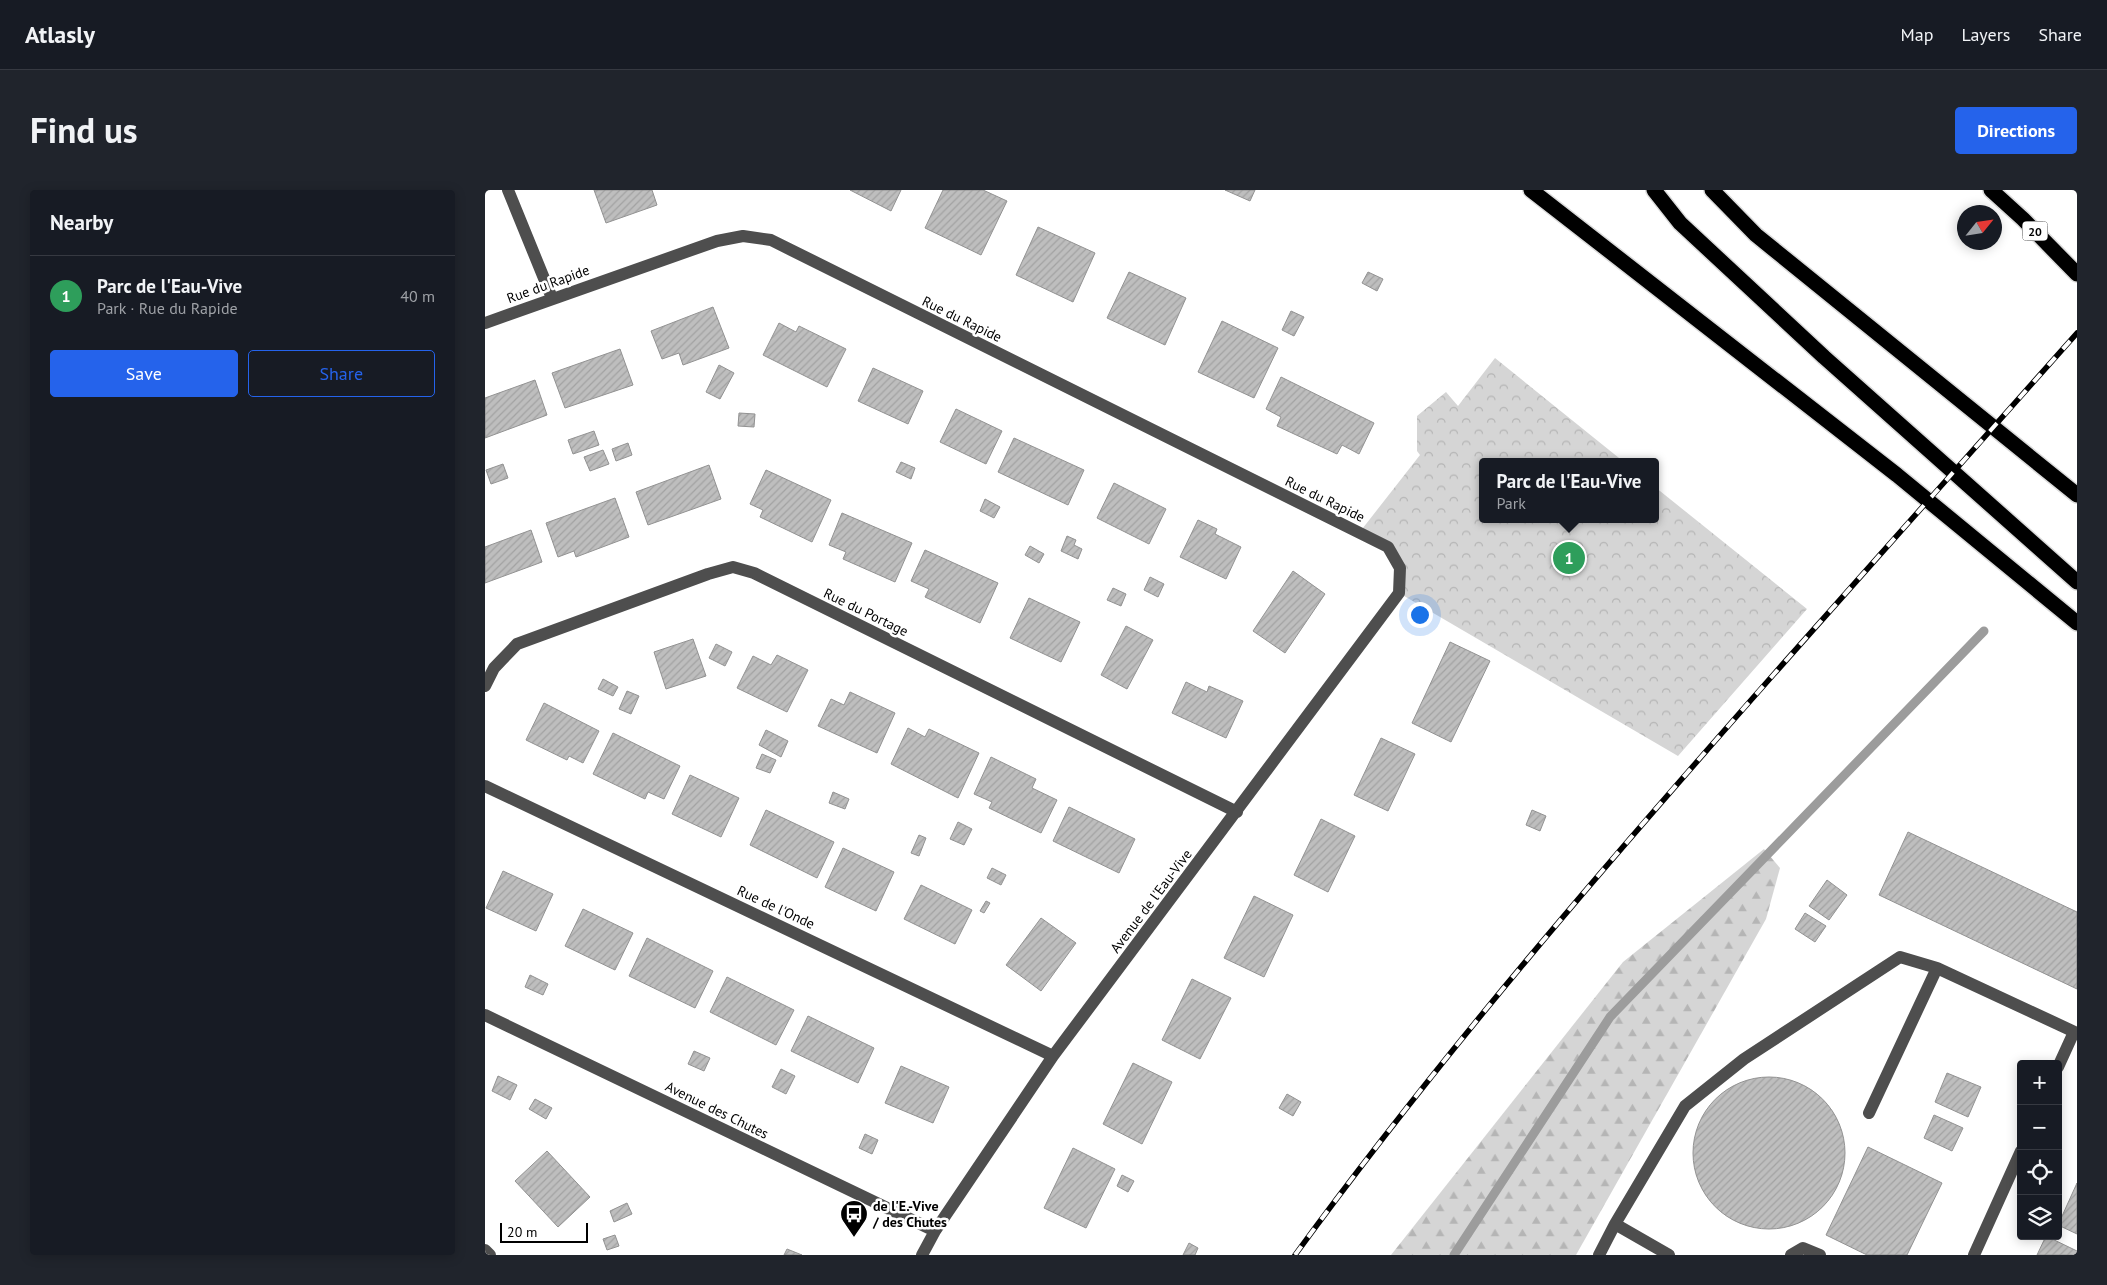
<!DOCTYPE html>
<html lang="en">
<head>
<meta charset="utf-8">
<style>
	body { margin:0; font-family:"PT Sans",sans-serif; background:#20242c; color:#f1f3f6 }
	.controls { position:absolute; right:15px; bottom:15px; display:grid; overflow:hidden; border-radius:5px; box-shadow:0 2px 12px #0003 }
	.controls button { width:45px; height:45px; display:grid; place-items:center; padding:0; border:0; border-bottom:1px solid #363941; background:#171b24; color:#f1f3f6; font:25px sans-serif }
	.compass { position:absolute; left:1472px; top:15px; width:45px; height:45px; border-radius:50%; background:#171b24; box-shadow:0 2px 12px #0003; rotate:60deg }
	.scale { position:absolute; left:15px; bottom:12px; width:88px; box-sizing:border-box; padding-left:5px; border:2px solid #000; border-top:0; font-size:14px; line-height:18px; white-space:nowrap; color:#000; -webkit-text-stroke:4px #fff; paint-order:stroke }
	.you { position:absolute; left:934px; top:424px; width:18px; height:18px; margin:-12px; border:4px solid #fff; border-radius:50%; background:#1a73e8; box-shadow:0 0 0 8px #1a73e833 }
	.badge { display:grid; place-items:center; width:32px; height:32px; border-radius:50%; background:#2563eb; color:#fff; font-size:16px; font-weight:700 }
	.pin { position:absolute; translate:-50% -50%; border:2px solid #fff; box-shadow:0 1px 5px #0006 }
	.popup { position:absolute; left:994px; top:268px; width:180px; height:65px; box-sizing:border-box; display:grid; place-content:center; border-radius:5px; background:#171b24; filter:drop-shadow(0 1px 4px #0005); font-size:16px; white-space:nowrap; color:#9ea1a6 }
	.popup b { font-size:19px; color:#f1f3f6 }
	.popup::after { content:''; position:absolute; left:50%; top:100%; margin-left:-10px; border:10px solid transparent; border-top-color:#171b24 }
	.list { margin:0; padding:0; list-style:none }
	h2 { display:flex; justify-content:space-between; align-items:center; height:65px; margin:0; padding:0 20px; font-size:21px }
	h2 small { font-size:16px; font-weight:400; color:#9ea1a6 }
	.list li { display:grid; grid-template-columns:32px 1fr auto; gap:15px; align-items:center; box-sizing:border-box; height:80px; padding:0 20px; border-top:1px solid #363941 }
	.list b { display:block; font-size:19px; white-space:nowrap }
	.list p { margin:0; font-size:16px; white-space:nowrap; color:#9ea1a6 }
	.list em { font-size:16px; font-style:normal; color:#9ea1a6 }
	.actions { display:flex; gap:10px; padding:15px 20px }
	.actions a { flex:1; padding:11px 0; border:1px solid #2563eb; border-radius:5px; text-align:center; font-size:18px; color:#2563eb }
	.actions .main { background:#2563eb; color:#fff }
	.icon { flex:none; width:28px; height:28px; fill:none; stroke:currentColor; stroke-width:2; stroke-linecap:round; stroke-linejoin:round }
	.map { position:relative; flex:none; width:1592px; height:1065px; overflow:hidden; border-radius:5px }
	header { display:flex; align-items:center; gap:30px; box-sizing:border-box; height:70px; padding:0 25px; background:#171b24; border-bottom:1px solid #363941 }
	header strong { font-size:24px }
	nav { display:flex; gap:28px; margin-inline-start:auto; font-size:18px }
	.intro { display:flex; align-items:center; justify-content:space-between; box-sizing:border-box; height:120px; padding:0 30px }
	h1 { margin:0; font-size:35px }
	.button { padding:12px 22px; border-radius:5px; background:#2563eb; color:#fff; font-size:18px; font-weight:700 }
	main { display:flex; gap:30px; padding:0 30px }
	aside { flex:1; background:#171b24; border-radius:5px; box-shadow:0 2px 12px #0003 }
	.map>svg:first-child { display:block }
	.forest { fill:url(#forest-firs) }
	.park { fill:url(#park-crowns) }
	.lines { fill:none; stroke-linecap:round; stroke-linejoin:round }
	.stream { stroke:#9c9c9c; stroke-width:9 }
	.building { fill:url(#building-hatch); stroke:#929292 }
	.highway-casing { stroke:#dbdbdb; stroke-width:18 }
	.minor { stroke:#4e4e4e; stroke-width:12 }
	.highway { stroke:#000; stroke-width:15 }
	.rail-casing { stroke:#000; stroke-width:5.5 }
	.rail { stroke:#fff; stroke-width:4; stroke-dasharray:11; stroke-linecap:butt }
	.labels { text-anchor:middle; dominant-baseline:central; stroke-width:5; stroke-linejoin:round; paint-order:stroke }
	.shield { fill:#fff; stroke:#4c4c4c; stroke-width:1 }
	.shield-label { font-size:12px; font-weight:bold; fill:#000 }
	.street-label { font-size:14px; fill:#000; stroke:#fff }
	.poi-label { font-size:14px; font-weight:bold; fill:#000; stroke:#fff; text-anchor:start }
</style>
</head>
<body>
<header>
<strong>Atlasly</strong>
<nav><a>Map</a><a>Layers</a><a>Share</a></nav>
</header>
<div class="intro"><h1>Find us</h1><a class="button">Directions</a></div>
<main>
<aside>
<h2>Nearby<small></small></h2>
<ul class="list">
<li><span class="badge" style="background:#2e9e5b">1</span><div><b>Parc de l'Eau-Vive</b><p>Park · Rue du Rapide</p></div><em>40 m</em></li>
</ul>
<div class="actions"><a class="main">Save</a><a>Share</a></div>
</aside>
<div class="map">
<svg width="1592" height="1065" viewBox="0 0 1592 1065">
	<defs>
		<pattern id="forest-firs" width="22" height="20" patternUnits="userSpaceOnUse" patternTransform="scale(1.25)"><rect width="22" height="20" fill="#d5d5d5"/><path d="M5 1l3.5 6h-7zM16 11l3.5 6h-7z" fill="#b5b5b5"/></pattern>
		<pattern id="park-crowns" width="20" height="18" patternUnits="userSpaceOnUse" patternTransform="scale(1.25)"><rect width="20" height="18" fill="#d5d5d5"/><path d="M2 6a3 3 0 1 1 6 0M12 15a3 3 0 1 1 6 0" fill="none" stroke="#b5b5b5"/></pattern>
		<pattern id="building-hatch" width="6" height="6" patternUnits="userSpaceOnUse" patternTransform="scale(1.25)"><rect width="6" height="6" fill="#bebebe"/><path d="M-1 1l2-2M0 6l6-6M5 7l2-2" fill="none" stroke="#a2a2a2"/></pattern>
	</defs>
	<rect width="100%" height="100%" fill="#fff"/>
	<path class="forest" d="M1279 659 1295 678 1281 729 1091 1065H906L1138 772Z"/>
	<path class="park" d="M1010 168 1139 272H998V329H1170V297L1322 419 1193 566 914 403 915 378 903 357 874 343 935 265 932 261V226L961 202 973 216Z"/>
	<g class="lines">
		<path class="stream" d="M969 1065 1125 827 1499 441"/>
	</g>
	<path class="building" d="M109 0H167L172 15 121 33Z
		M365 0H416L406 21Z
		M458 0H498L522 11 496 65 440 38Z
		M740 0H770L765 11Z
		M553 37 610 63 588 112 531 85Z
		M644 82 701 108 680 155 622 128Z
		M883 82 898 89 892 101 877 93Z
		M228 117 244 158 198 175 194 163 177 169 166 141Z
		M806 121 819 127 809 146 797 140Z
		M737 131 793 158 769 208 713 182Z
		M294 133 311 142 314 136 361 159 342 197 278 165Z
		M135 159 148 195 80 218 67 183Z
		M234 175 249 183 235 209 221 202Z
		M388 178 438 201 423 234 373 211Z
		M796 187 889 233 874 264 857 255 852 264 792 236 796 227 781 219Z
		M50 190 62 225 0 248V208Z
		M471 219 517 241 501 274 455 252Z
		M254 223 270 224 269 237 253 236Z
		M109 241 114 255 88 264 83 250Z
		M529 248 599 280 583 315 513 282Z
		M143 253 147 265 131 271 127 259Z
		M118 260 124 274 105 281 99 267Z
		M416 272 430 278 426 289 411 282Z
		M18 274 23 288 6 294 1 280Z
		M224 275 236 309 163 335 151 302Z
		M281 280 346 310 327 352 275 327 278 320 265 314Z
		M629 293 681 319 664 354 612 328Z
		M130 308 144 347 91 367 89 361 73 367 61 333Z
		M500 309 515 317 509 328 495 321Z
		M357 323 427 353 410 392 358 369 361 362 344 355Z
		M713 330 732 339 730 344 756 357 741 389 695 367Z
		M46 340 57 372 0 393V357Z
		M582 346 591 350 589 355 597 359 593 369 576 361Z
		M545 356 559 364 554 373 540 365Z
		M440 360 513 393 495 433 440 407 444 399 426 391Z
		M808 381 840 404 800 463 768 441Z
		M665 387 679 394 673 407 659 400Z
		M628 398 641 404 636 416 622 410Z
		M544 408 595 432 576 472 525 448Z
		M641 436 668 450 642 499 616 485Z
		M208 449 221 486 181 499 169 462Z
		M965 452 1005 471 966 552 927 533Z
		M231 454 247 462 240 476 224 468Z
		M292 465 323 480 302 522 252 498 268 466 286 475Z
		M118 489 133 497 128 506 113 499Z
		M701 492 722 502 724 496 758 511 741 548 687 523Z
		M142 501 154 506 146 524 134 519Z
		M365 502 410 523 392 563 333 536 346 509 359 515Z
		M59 513 114 541 98 573 84 566 82 570 41 550Z
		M423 538 440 547 444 539 494 563 473 608 406 574Z
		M281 540 303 551 296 567 274 555Z
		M128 543 195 576 179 609 163 602 160 609 108 584Z
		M896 548 930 564 903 621 869 605Z
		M277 564 291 570 285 583 271 578Z
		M506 567 551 589 547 598 572 610 556 643 504 618 507 612 489 604Z
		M205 585 254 608 236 647 187 624Z
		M348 602 364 609 360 619 344 613Z
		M584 617 650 649 634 683 568 651Z
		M281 620 349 652 332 688 265 655Z
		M1047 620 1061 626 1055 641 1041 635Z
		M836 629 870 646 843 702 809 685Z
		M473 632 487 639 479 655 465 649Z
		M1423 642 1592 722V799L1394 705Z
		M434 645 441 648 434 666 426 663Z
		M358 658 409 682 391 721 340 697Z
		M507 678 521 685 516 695 502 688Z
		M18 681 68 704 51 741 1 718Z
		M1342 690 1362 705 1344 730 1324 716Z
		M436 695 487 720 470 754 419 729Z
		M769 706 808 725 779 787 739 768Z
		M501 711 505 713 499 723 495 721Z
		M98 719 148 743 130 780 80 756Z
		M1320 723 1341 736 1330 752 1310 739Z
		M556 728 591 753 556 801 521 775Z
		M162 748 228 781 210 818 144 786Z
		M45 785 63 794 58 805 40 797Z
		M242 787 309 820 291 855 225 822Z
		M707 789 746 808 715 869 677 850Z
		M323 826 389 858 373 893 306 861Z
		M209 861 225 868 219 881 203 874Z
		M648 873 687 892 657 954 618 934Z
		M416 876 464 897 448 933 400 913Z
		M296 879 310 886 301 904 287 897Z
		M1462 883 1496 897 1483 927 1450 912Z
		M13 886 32 895 25 910 7 901Z
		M1208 963a76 76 0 1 1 152 0a76 76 0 1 1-152 0Z
		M802 904 816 912 808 926 794 918Z
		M50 909 67 918 61 929 44 919Z
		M1449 925 1478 938 1467 961 1439 948Z
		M380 944 393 950 387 964 374 958Z
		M1383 957 1457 993 1422 1065H1382L1341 1045Z
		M588 958 630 979 601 1038 559 1018Z
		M62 961 105 1007 73 1037 30 991Z
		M637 985 649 991 643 1002 632 996Z
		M1592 993V1044L1573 1035Z
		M142 1013 147 1024 129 1032 125 1021Z
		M130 1045 134 1056 122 1060 118 1049Z
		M1561 1046 1592 1061V1065H1552Z
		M704 1053 713 1058 710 1065H698Z
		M302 1059 317 1065H299Z"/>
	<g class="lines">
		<defs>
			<path id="highway" d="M1046 0 1412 285 1592 433
				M1169 0 1195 33 1339 167 1592 392
				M1227 0 1271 45 1592 305
				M1506 0 1538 29 1592 84"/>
		</defs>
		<use href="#highway" class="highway-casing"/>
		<path class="minor" d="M23 0 67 108
			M0 133 232 51 258 46 286 50 903 357 915 378 914 403 568 866 450 1041 437 1065
			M0 496 9 478 32 454 223 384 248 377 269 383 752 622
			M0 596 568 866
			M0 825 450 1041
			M1573 877 1589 842
			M1384 923 1452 778 1592 843
			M0 1060 5 1065
			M1114 1065 1130 1034
			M1184 1065 1130 1034 1200 916 1259 869 1415 767 1452 778
			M1306 1065 1318 1058 1335 1065
			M1489 1065 1536 961"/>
		<use href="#highway" class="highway"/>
		<defs>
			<path id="rail" d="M810 1065C958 862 1123 672 1289 484 1390 370 1491 257 1592 143"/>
		</defs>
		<use href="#rail" class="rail-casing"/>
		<use href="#rail" class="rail"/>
	</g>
	<defs>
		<symbol id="bus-pin" viewBox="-11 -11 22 30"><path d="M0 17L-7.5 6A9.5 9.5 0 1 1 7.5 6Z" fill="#000" stroke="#fff"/><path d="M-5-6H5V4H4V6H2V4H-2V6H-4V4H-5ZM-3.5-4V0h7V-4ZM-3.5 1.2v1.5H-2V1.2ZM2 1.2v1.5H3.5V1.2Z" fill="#fff"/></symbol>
	</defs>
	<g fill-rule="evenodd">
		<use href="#bus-pin" x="353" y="1008" width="32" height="43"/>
	</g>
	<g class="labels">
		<rect class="shield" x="1537.5" y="31.5" width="25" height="19" rx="4"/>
		<g class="shield-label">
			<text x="1550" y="41">20</text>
		</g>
		<g class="street-label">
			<text transform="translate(63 94) rotate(-20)">Rue du Rapide</text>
			<text transform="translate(477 129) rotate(26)">Rue du Rapide</text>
			<text transform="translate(840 309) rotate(26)">Rue du Rapide</text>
			<text transform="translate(381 422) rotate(26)">Rue du Portage</text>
			<text transform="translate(666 711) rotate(-53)">Avenue de l'Eau-Vive</text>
			<text transform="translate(291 717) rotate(25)">Rue de l'Onde</text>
			<text transform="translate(232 920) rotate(26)">Avenue des Chutes</text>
		</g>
		<g class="poi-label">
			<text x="388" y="1016">de l'E.-Vive<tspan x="388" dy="16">/ des Chutes</tspan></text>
		</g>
	</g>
</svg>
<div class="controls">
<button>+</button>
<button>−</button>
<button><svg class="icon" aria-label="locate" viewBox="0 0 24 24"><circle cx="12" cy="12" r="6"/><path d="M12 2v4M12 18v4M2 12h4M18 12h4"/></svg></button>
<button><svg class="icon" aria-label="layers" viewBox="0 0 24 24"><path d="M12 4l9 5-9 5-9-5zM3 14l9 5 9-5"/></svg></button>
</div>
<svg class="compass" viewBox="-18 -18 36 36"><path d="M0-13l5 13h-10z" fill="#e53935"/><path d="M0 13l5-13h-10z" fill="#9ea1a6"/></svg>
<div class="scale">20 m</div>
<div class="you"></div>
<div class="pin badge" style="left:1084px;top:368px;background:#2e9e5b">1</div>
<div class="popup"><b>Parc de l'Eau-Vive</b>Park</div>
</div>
</main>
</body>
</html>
